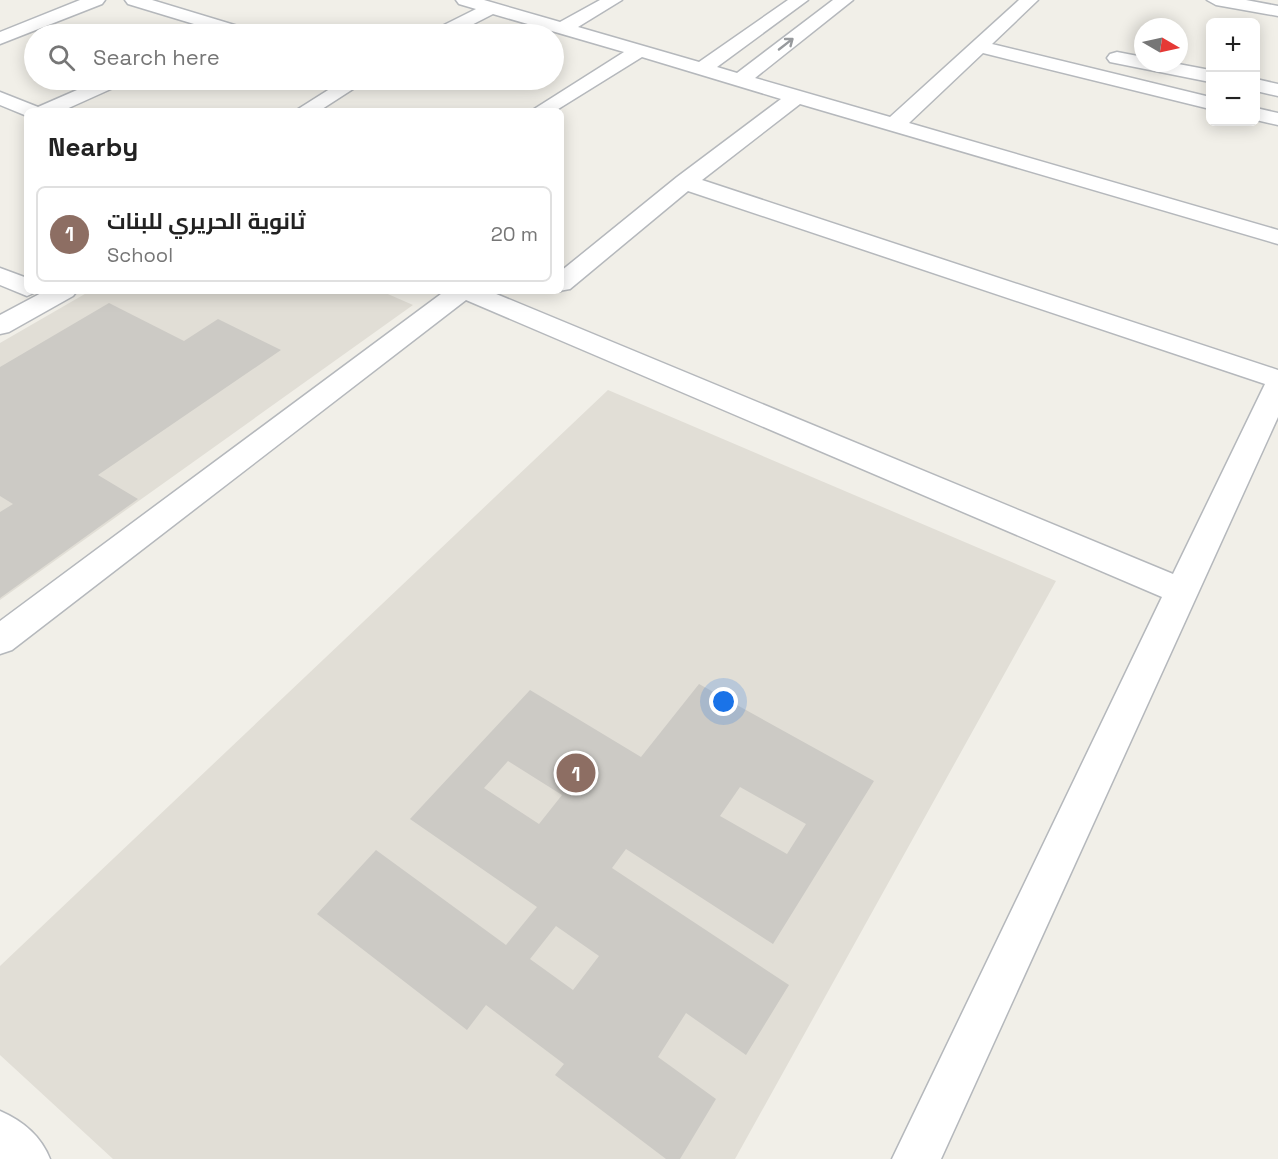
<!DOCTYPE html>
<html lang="en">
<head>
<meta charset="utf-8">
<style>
	body { margin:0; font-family:"Space Grotesk",Cairo,sans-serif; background:#f6f6f6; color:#222 }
	.controls { position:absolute; right:18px; top:18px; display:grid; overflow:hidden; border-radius:9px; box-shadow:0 3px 15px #0003 }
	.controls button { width:54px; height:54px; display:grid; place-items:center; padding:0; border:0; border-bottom:2px solid #e0e0e0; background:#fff; color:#222; font:30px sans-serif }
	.compass { position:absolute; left:1134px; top:18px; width:54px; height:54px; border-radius:50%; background:#fff; box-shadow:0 3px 15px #0003; rotate:99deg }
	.you { position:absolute; left:724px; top:702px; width:21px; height:21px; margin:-15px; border:4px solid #fff; border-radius:50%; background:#1a73e8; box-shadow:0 0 0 9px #1a73e833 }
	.badge { display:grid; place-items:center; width:39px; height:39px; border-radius:50%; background:#ea4335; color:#fff; font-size:20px; font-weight:700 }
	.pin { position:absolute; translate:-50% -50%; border:3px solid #fff; box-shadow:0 2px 6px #0006 }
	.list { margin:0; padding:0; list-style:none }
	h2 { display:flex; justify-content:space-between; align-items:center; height:78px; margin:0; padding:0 24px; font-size:26px }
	h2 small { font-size:20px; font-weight:400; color:#767676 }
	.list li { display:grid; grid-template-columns:39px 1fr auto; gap:18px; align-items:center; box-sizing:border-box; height:96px; margin:0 12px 12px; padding:0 12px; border:2px solid #e0e0e0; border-radius:9px }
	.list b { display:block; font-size:22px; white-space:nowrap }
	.list p { margin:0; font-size:20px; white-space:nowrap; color:#767676 }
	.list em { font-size:20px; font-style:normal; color:#767676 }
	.icon { flex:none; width:33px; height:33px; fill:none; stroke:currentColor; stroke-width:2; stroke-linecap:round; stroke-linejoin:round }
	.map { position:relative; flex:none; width:1278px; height:1159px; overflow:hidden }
	.search { position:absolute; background:#fff; box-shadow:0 3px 15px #0003; left:24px; top:24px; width:540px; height:66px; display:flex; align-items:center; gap:15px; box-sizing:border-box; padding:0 21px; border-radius:33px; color:#767676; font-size:22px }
	.panel { position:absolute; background:#fff; box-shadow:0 3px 15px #0003; left:24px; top:108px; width:540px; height:186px; border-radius:9px }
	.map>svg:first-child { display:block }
	.education { fill:#e1ded6 }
	.building { fill:#cccac5; fill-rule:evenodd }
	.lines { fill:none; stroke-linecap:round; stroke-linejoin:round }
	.street-casing { stroke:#b5b8bc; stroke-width:3 }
	.street { fill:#fff; fill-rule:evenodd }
	.oneway { stroke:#979a9d }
</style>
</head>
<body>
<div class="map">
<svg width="1278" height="1159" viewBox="0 0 1278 1159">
	<rect width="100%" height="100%" fill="#f1efe8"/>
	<path class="education" d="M90 291H381L413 305 0 600V343Z
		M608 390 1056 581 735 1159H113L0 1055V966Z"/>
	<path class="building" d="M109 303 184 341 218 319 281 350 98 475 138 499 0 598V512L13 504 0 496V367Z
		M699 684 874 781 773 944 626 849 612 868 789 985 746 1055 686 1013 658 1057 716 1099 680 1159H666L555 1075 564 1064 486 1005 467 1030 317 914 376 850 506 945 537 907 410 819 530 690 641 757ZM508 761 562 795 539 824 484 788ZM740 787 806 824 787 854 720 816ZM556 926 599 956 573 990 530 959Z"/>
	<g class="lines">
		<defs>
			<path id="street" d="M80 0H105L102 4 0 44V32Z
				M125 0H152L251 30 253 34H227L128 4Z
				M456 0H484L560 22 600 0H622L578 27 699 62 788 0H808L717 67 737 73 833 0H853L755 78 890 117 1019 0H1038L992 44 1210 97V109L983 53 909 123 1278 230V244L800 104 702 180 1278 370V417L941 1159H892L1162 597 466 300 12 650 0 654V621L445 291H489L1173 574 1265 384 688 191 570 289 559 291H561V271L677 177 781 99 642 57 555 111H531L624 52 493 14 454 34H432L434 30 476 9 459 4Z
				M1207 0H1246L1278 6V16L1216 5Z
				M1117 52 1143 57V63H1173L1210 70V82L1110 62 1107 58 1110 54Z
				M1256 79 1278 84V96L1256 91Z
				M100 80H125L122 84 62 111H27V116L0 105V92L38 107Z
				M344 80H367L319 111H295Z
				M1256 108 1278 113V125L1256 120Z
				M0 268 27 278V291H38L27 296 0 285Z
				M45 291H77L73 296 9 332 0 334V315Z
				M0 1111C23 1121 41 1136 50 1159H0Z"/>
		</defs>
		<use href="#street" class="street-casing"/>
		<use href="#street" class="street"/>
	</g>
	<defs><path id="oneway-shaft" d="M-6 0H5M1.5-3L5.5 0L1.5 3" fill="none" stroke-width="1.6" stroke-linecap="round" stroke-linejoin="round" transform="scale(1.5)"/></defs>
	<use class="oneway" href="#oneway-shaft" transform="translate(786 44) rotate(-38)"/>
</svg>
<div class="controls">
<button>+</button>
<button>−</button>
</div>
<svg class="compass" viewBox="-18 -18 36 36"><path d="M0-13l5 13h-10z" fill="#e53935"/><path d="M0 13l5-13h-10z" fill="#767676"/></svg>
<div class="you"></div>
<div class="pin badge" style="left:576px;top:773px;background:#8d6e63">1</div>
<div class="search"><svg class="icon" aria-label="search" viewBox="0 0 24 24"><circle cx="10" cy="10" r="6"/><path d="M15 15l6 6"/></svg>Search here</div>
<section class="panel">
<h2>Nearby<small></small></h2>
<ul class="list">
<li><span class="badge" style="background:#8d6e63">1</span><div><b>ثانوية الحريري للبنات</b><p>School</p></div><em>20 m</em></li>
</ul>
</section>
</div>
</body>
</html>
